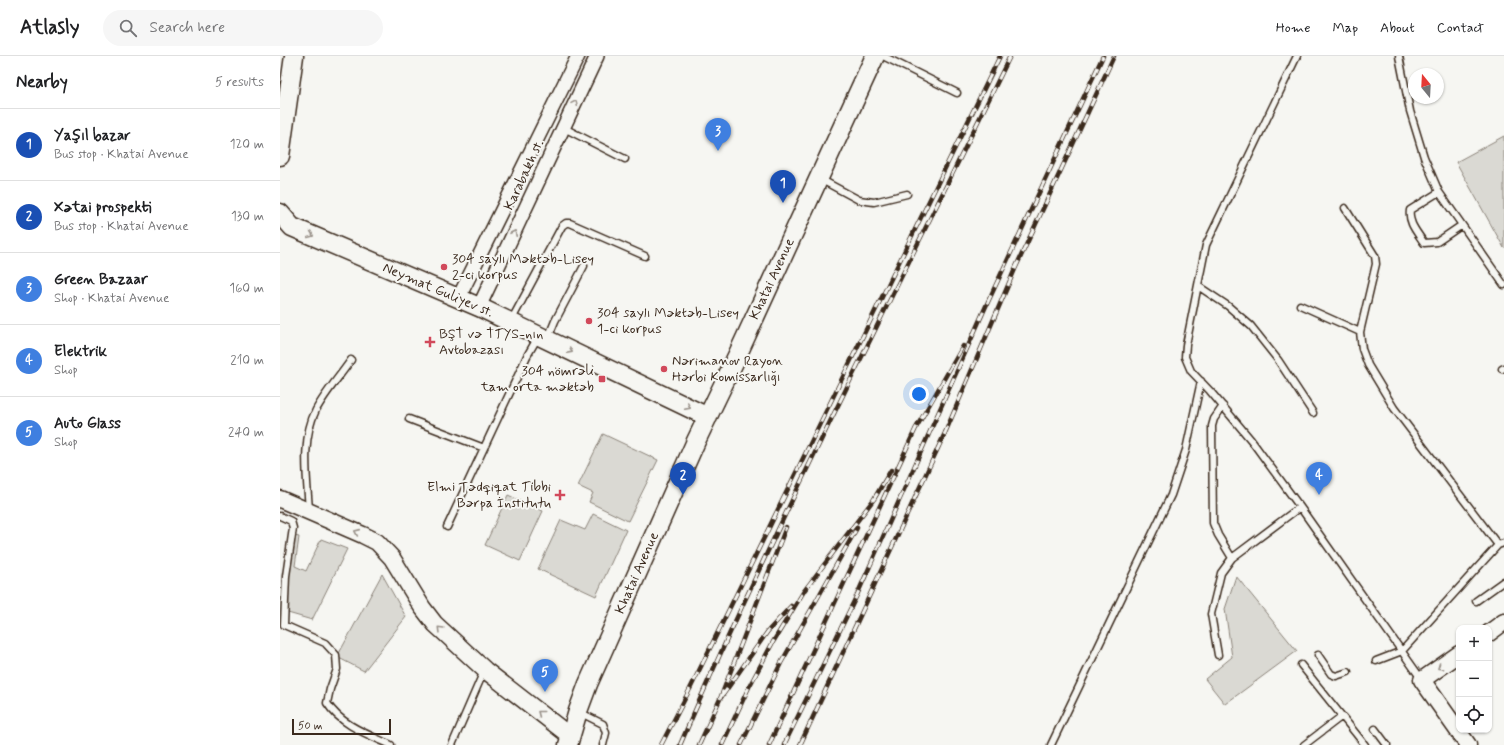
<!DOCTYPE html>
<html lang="en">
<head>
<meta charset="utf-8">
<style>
	body { margin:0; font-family:Mynerve,sans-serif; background:#f6f6f6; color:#202124 }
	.controls { position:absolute; right:12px; bottom:12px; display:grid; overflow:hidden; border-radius:8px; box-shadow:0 1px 3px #0004 }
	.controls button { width:36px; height:36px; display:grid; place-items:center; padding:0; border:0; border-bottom:1px solid #e0e0e0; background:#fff; color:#202124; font:20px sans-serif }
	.compass { position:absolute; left:1128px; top:12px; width:36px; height:36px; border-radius:50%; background:#fff; box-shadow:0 1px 3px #0004; rotate:342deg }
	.scale { position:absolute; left:12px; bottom:10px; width:99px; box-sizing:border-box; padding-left:4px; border:2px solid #3b2a1e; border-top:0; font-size:11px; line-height:14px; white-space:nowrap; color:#3b2a1e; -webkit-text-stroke:3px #f6f6f2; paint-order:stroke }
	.you { position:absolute; left:639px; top:338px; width:14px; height:14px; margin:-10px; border:3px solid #fff; border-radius:50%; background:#1a73e8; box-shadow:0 0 0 6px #1a73e833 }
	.badge { display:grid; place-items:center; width:26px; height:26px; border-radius:50%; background:#d93025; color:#fff; font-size:13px; font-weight:700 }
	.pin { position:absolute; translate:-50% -33px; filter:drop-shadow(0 1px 2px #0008) }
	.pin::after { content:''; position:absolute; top:21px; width:14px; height:12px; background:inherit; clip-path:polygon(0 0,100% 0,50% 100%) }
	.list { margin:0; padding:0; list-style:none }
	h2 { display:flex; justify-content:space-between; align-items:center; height:52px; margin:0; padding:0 16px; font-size:17px }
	h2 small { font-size:13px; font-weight:400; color:#757577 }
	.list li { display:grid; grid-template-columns:26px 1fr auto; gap:12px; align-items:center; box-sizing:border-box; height:72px; padding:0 16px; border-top:1px solid #e0e0e0 }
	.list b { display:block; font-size:15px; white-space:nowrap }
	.list p { margin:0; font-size:13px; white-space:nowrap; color:#757577 }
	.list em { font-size:13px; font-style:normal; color:#757577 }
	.icon { flex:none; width:22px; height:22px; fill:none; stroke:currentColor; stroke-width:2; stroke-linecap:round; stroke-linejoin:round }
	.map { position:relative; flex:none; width:1224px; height:689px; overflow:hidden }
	header { display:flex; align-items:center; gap:24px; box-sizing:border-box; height:56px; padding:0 20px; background:#fff; border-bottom:1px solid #e0e0e0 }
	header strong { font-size:19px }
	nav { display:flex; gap:22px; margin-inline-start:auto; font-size:14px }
	.search { width:280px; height:36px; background:#f6f6f6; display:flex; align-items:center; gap:10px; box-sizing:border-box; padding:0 14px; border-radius:22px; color:#757577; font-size:15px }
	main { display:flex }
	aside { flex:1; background:#fff }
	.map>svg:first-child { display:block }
	.green { fill:#dad9d3; stroke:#8a8278 }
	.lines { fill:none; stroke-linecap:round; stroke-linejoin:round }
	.service-casing { stroke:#3b2a1e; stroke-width:9 }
	.minor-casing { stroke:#3b2a1e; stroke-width:16 }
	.tertiary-casing { stroke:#3b2a1e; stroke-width:19 }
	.secondary-casing { stroke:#3b2a1e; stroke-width:21 }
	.service { stroke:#f6f6f2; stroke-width:6 }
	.minor { stroke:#f6f6f2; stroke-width:13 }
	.tertiary { stroke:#f6f6f2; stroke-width:16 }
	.secondary { stroke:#f6f6f2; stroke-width:18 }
	.rail-casing { stroke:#3b2a1e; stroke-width:4.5 }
	.rail { stroke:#f6f6f2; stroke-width:3; stroke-dasharray:9; stroke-linecap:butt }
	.oneway { stroke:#989088 }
	.poi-dot { fill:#d1495b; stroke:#f6f6f2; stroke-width:1.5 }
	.labels { text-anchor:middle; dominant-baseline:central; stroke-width:4; stroke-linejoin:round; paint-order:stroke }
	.street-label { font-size:14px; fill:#3b2a1e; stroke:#f6f6f2 }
	.poi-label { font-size:14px; fill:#3b2a1e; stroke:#f6f6f2; text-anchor:start }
</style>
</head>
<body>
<header>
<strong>Atlasly</strong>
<div class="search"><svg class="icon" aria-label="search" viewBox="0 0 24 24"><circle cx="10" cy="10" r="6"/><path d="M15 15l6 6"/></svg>Search here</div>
<nav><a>Home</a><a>Map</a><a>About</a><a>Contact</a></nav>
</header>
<main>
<aside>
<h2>Nearby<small>5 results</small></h2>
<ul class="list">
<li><span class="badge" style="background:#1a4fb4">1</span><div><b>Yaşıl bazar</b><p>Bus stop · Khatai Avenue</p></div><em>120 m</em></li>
<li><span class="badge" style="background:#1a4fb4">2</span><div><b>Xətai prospekti</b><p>Bus stop · Khatai Avenue</p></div><em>130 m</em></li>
<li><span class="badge" style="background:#3f7fe0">3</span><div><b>Green Bazaar</b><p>Shop · Khatai Avenue</p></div><em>160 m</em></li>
<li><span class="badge" style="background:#3f7fe0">4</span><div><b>Elektrik</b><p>Shop</p></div><em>210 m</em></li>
<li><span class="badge" style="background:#3f7fe0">5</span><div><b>Auto Glass</b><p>Shop</p></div><em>240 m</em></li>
</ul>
</aside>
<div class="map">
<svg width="1224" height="689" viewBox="0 0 1224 689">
	<rect width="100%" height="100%" fill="#f6f6f2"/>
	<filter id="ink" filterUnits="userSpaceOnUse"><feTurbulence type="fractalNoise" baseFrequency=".025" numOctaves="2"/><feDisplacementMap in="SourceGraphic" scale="8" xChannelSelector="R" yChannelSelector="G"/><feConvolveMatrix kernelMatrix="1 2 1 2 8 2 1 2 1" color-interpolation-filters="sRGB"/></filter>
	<g filter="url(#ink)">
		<path class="green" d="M1224 80V192L1176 106Z
			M323 378 378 404 348 465 309 446 313 437 298 430Z
			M228 439 263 455 240 505 205 489Z
			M313 458 346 474 316 540 258 513 281 464 305 474Z
			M10 479 19 481 15 510 26 515 41 483 67 493 32 564 1 555Z
			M102 518 126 561 84 615 57 601Z
			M956 520 1017 595 945 648 925 623 952 601 945 553Z"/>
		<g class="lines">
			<defs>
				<path id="service" d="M603 0 677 37
					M1017 0 926 189 906 289 905 301 911 315 930 335 971 384 1020 451 1142 624
					M1119 0 1130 55 1144 101 1159 136 1224 229
					M284 72 345 103
					M540 123 579 144 594 146 627 138
					M1159 136 1130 154C1128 167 1137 176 1144 187L1157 186 1182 169
					M1065 152 1095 200 1096 208 1080 276 1082 293 1088 309 1114 352 1218 489
					M918 230 948 250 971 270 998 304 1033 357
					M1020 249 1080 276
					M231 265 282 170 286 167H290L365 200
					M268 282 275 265 304 210
					M1222 313 1224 312
					M943 350 934 363 932 370 933 467 938 479 952 502
					M129 363 204 392
					M29 454C27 422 21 383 36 354 45 337 60 320 71 304
					M0 460 11 465 13 472 6 520 4 569 45 587 56 599 57 613 50 633 47 647C61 669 87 678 111 689
					M167 471 247 300 258 281
					M1196 545 1224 525
					M938 599 931 558 941 517 952 502 1020 451
					M1038 599 1051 618 1056 620 1068 616
					M1096 605 1122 595 1218 489 1224 487
					M1021 609 1085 689
					M299 656 323 668 326 677 323 689
					M1095 673 1107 689
					M172 689 204 615
					M771 689 891 439 906 394 921 325
					M1024 689 1062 660"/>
				<path id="minor" d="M178 243 298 0
					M199 251 317 0"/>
				<path id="tertiary" d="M0 443 83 479 97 486 112 502 142 551 155 568 205 614 290 680
					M1209 577 1224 566
					M1179 598 1142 624 1188 689"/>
				<path id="secondary" d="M0 100 14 0
					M0 157 12 171 199 251 428 361
					M288 689 298 655 308 628 416 385 457 300 595 0"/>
			</defs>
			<use href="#service" class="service-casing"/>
			<use href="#minor" class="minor-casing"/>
			<use href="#tertiary" class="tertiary-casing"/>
			<use href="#secondary" class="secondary-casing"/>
			<use href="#service" class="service"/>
			<use href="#minor" class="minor"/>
			<use href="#tertiary" class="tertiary"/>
			<use href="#secondary" class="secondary"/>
			<defs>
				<path id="rail" d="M440 643 506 471
					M381 689 411 631 720 0
					M400 689C501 455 619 229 730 0
					M419 689 440 643 488 575 511 550
					M442 689 469 631 493 586 524 535 594 443 611 414
					M461 689 501 607 577 472
					M489 689 636 372 683 290
					M504 689 577 539 706 250 823 0
					M520 689 665 377 735 213 834 0"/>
			</defs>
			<use href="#rail" class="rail-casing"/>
			<use href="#rail" class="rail"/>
		</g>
		<defs><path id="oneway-chevron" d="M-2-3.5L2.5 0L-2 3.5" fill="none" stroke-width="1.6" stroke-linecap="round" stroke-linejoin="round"/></defs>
		<g class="oneway">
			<use href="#oneway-chevron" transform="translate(295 47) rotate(-66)"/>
			<use href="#oneway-chevron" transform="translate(234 177) rotate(-65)"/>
			<use href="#oneway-chevron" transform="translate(31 179) rotate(23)"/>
			<use href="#oneway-chevron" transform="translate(290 295) rotate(26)"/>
			<use href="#oneway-chevron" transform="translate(408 351) rotate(26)"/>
			<use href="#oneway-chevron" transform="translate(77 476) rotate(-156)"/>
			<use href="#oneway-chevron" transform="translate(160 573) rotate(-135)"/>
			<use href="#oneway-chevron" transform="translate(1160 611) rotate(145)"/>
			<use href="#oneway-chevron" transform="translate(260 657) rotate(-142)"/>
		</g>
	</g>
	<g class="poi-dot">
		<circle cx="164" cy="211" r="4"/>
		<circle cx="309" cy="265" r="4"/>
		<path d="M148 280h4v4h4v4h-4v4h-4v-4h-4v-4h4z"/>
		<circle cx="384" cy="313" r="4"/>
		<rect x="318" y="319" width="8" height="8" rx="2"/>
		<path d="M278 433h4v4h4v4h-4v4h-4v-4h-4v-4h4z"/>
	</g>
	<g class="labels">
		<g class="street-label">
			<text transform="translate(244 119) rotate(-65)">Karabakh st.</text>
			<text transform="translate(492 223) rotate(-65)">Khatai Avenue</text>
			<text transform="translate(158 234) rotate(23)">Neymat Guliyev st.</text>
			<text transform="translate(357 517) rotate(-66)">Khatai Avenue</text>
		</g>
		<g class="poi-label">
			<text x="172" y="203">304 saylı Məktəb-Lisey<tspan x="172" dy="16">2-ci korpus</tspan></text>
			<text x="317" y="257">304 saylı Məktəb-Lisey<tspan x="317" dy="16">1-ci korpus</tspan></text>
			<text x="159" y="278">BŞT və TTYS-nın<tspan x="159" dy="16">Avtobazası</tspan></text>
			<text x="392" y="305">Nərimanov Rayon<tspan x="392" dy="16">Hərbi Komissarlığı</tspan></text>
			<text x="314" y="315" text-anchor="end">304 nömrəli<tspan x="314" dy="16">tam orta məktəb</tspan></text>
			<text x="271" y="431" text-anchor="end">Elmi Tədqiqat Tibbi<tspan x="271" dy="16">Bərpa İnstitutu</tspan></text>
		</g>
	</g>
</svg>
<div class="controls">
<button>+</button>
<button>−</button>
<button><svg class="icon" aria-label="locate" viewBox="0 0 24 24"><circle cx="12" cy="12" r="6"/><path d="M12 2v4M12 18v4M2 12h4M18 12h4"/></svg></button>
</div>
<svg class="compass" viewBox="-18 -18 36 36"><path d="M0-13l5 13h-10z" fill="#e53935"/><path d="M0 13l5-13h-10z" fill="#757577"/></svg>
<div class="scale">50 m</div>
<div class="you"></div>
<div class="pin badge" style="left:503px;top:147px;background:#1a4fb4">1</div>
<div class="pin badge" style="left:403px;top:439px;background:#1a4fb4">2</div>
<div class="pin badge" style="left:438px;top:95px;background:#3f7fe0">3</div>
<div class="pin badge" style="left:1039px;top:439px;background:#3f7fe0">4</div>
<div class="pin badge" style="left:265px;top:636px;background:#3f7fe0">5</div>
</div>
</main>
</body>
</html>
